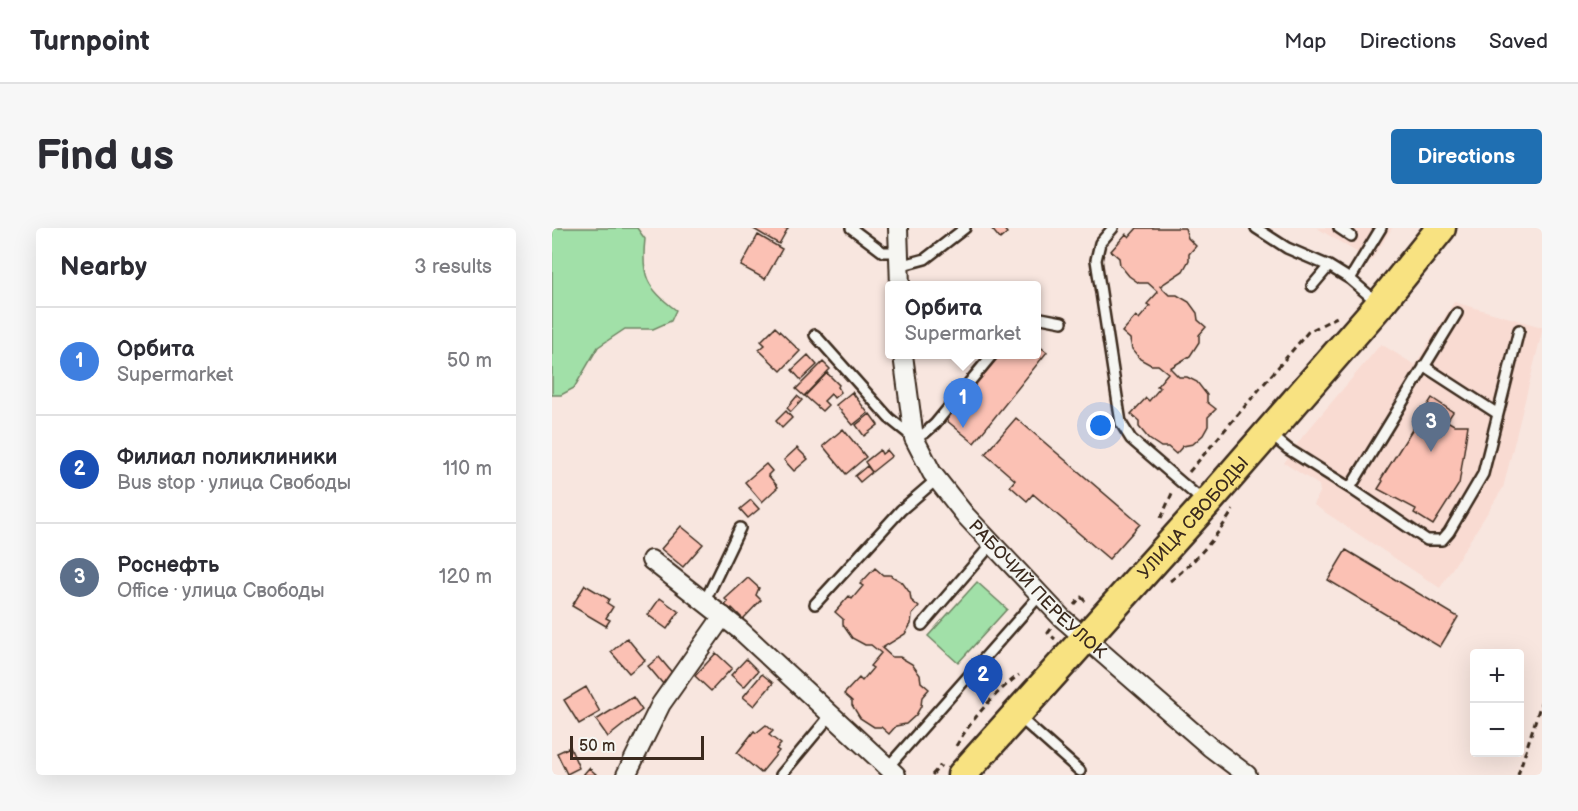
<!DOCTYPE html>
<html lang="en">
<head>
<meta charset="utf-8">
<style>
	body { margin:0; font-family:"Balsamiq Sans",sans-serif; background:#f7f7f7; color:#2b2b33 }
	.controls { position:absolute; right:18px; bottom:18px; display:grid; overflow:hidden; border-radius:6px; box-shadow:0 6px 24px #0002 }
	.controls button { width:54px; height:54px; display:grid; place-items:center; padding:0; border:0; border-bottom:2px solid #e1e1e2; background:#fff; color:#2b2b33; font:30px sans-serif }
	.scale { position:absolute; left:18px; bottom:15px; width:134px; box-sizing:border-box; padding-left:6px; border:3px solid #3b2a1e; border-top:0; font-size:16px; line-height:21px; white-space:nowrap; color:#3b2a1e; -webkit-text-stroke:4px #f6f6f2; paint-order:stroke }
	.you { position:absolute; left:549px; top:198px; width:21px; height:21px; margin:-15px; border:4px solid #fff; border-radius:50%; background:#1a73e8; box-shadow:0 0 0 9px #1a73e833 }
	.badge { display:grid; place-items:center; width:39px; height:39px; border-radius:50%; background:#1f6fb2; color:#fff; font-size:20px; font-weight:700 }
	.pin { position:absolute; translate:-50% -50px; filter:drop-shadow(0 2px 3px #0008) }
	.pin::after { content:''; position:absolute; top:32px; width:21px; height:18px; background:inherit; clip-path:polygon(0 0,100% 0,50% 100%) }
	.popup { position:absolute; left:333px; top:53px; width:156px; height:78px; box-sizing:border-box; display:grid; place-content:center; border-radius:6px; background:#fff; filter:drop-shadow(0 2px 4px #0005); font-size:20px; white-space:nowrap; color:#7c7c81 }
	.popup b { font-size:22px; color:#2b2b33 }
	.popup::after { content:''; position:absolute; left:50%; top:100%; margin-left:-12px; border:12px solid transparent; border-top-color:#fff }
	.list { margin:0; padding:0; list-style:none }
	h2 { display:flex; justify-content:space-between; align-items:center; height:78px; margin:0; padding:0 24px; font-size:26px }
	h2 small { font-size:20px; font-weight:400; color:#7c7c81 }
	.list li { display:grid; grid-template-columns:39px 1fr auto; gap:18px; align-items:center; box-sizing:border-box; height:108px; padding:0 24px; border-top:2px solid #e1e1e2 }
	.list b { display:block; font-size:22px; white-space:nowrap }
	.list p { margin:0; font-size:20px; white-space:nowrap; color:#7c7c81 }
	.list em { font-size:20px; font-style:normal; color:#7c7c81 }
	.map { position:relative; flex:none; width:990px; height:547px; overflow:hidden; border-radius:6px }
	header { display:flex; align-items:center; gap:36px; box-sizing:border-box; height:84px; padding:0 30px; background:#fff; border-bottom:2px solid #e1e1e2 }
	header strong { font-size:28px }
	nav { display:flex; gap:33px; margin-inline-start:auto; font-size:21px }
	.intro { display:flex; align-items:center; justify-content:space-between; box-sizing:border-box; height:144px; padding:0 36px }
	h1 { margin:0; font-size:42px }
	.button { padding:15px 27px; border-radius:6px; background:#1f6fb2; color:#fff; font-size:21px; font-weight:700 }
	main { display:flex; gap:36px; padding:0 36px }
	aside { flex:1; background:#fff; border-radius:6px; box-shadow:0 6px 24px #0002 }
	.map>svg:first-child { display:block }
	.built { fill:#f9dbd2 }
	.green { fill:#a1e0a8; stroke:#6e8563; stroke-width:1.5 }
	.building { fill:#fbc1b4; stroke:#3b2a1e; stroke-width:1.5 }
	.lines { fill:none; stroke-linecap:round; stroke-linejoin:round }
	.service-casing { stroke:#3b2a1e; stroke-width:14 }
	.minor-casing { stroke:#3b2a1e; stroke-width:22 }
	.primary-casing { stroke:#3b2a1e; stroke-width:33 }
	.path { stroke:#3b2a1e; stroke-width:3; stroke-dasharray:6 4.5; stroke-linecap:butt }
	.service { stroke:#f6f6f2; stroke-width:9 }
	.minor { stroke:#f6f6f2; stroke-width:18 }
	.primary { stroke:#f8e281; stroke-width:28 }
	.labels { text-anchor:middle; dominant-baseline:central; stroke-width:4.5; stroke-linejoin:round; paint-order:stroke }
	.street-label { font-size:18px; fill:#3b2a1e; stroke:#f6f6f2 }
</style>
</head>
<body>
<header>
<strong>Turnpoint</strong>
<nav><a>Map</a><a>Directions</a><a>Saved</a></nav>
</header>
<div class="intro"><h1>Find us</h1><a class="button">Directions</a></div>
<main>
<aside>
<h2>Nearby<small>3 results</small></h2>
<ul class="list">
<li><span class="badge" style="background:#3f7fe0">1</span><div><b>Орбита</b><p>Supermarket</p></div><em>50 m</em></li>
<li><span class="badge" style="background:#1a4fb4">2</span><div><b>Филиал поликлиники</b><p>Bus stop · улица Свободы</p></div><em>110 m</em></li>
<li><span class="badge" style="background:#5c6f8a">3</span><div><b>Роснефть</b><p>Office · улица Свободы</p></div><em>120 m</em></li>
</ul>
</aside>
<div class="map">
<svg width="990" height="547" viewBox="0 0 990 547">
	<rect width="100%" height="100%" fill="#f8e6df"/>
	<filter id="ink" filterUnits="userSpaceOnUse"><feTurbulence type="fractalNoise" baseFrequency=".0167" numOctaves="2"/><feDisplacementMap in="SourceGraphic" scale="12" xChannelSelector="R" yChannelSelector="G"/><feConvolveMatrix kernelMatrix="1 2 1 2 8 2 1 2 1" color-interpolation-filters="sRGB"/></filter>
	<g filter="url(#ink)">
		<path class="built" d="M765 0H840L819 33Z
			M902 74 990 99V104L951 260 888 360 762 277 768 264 767 257 732 235 751 208 829 116 863 137Z"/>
		<path class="green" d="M0 0H85L93 11C89 47 94 60 124 82L119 93 101 101H73L46 119 22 160 9 167H0Z
			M425 354 455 381 406 435 376 408Z"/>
		<path class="building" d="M200 0H236L227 16Z
			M439 0H451L455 5 448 11Z
			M585 0H633L636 10 644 18 637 26V32L631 43 608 58 617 67H625L637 74 645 85 646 92 654 99 647 107V114L638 128 618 140 627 149H635L645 154 655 167V174L664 181 656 189V198L651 207 641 216 631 218 624 226 616 219H609L597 211 587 199V193L579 186 594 170 597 173 608 160 605 158 616 145 606 137H599L588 131 580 121 578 111 570 104 584 88 587 91 598 78 595 76 606 64 596 55H587L577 48 568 37 567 30 559 23 574 6 577 9Z
			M206 7 230 21 213 51 189 38Z
			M223 99 248 123 229 143 207 122 213 117 209 113Z
			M484 116 495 124 422 215 394 192 447 127H484Z
			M256 127 265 137 249 152 240 142Z
			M271 134 278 141 252 168 244 161Z
			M275 145 287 157 286 159 289 164 282 170 279 166 272 173 276 177 270 183 253 168Z
			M300 164 316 185 301 197 284 177Z
			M245 168 250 172 239 184 235 180Z
			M880 170 901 184 895 193 902 197H916L907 256 881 297 862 285 864 281 826 261 831 253 829 251Z
			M234 183 240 190 230 200 224 193Z
			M318 186 326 197 312 208 304 197Z
			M464 190 588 296 557 331 481 266 475 273 458 258 463 252 433 226Z
			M291 201 314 229 294 246 271 218Z
			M245 220 256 231 242 243 232 232Z
			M328 222 330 226 335 222 340 228 320 244 313 234Z
			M214 236 220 243 216 247 226 259 210 274 193 254Z
			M315 238 320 244 308 254 303 248Z
			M199 272 207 281 196 290 188 281Z
			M129 298 151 316 131 339 109 321Z
			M794 322 906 389 888 419 776 352Z
			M323 340 331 347H338L350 354 358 365 359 372 367 379 360 387 359 396 353 406 330 420 340 429H348L360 436 368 447 369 454 377 461 370 469 369 478 364 487 354 496 344 498 337 506 329 499H322L308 490 300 477V473L292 466 307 450 310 453 321 440 318 438 329 425 319 417H313L300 410 291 397V391L283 384 297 368 300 371 311 358 308 356Z
			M196 350 207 360 204 367 209 372 191 391 180 380 176 384 171 379 176 374 173 371Z
			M33 357 57 371 55 375 61 379 54 390 58 392 54 398 20 378Z
			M108 370 127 384 115 401 96 387Z
			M75 410 93 432 77 445 59 424Z
			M164 425 180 440 159 463 143 448Z
			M107 429 122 447 111 456 96 438Z
			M194 431 206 443 192 459 179 447Z
			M210 446 221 455 202 478 191 469Z
			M34 459 48 484 27 496 12 472Z
			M81 469 90 482 56 509 44 492Z
			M214 497 221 503 217 507 229 516 224 521 227 523 209 545 185 525 202 503 204 505Z
			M18 519 27 540 15 546 5 525Z
			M37 540 45 547H31Z"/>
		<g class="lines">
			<defs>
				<path id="service" d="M299 0 331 24H347
					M561 0 548 15 544 32 569 195 579 211 652 274
					M704 0 735 20 777 38 798 51 826 75
					M787 0 799 8
					M347 38 373 31 413 0
					M798 51 829 0
					M760 58 777 38
					M484 89 510 94
					M263 107 337 190 362 210 373 205 383 196 440 127
					M872 138 946 186
					M718 206 736 221 798 260 905 85
					M798 260 875 312H890L897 304 931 246 967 102
					M153 373 188 300
					M263 376 349 282 385 251
					M370 397 439 317
					M466 488 528 543
					M336 539 488 367
					M229 547 278 488"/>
				<g id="minor">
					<path d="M346 0 348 58"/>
					<path id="s1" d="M351 127 362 210 380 245 414 288 510 390 658 519 695 547"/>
					<path d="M99 332 188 402 344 547"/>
					<path d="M74 547 109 476 171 388"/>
				</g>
				<g id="primary">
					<path id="s2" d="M410 547 654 276 828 76 889 0"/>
				</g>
			</defs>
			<use href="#service" class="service-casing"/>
			<use href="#minor" class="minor-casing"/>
			<use href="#primary" class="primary-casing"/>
			<path class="path" d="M637 244 756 104 787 88
				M609 290 621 263
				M618 353C643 334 665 309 681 282
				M522 377 529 369 534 374
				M499 401 496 405 503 411
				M404 518C420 491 442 465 467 447
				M380 547 389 537
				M966 547 990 472"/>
			<use href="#service" class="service"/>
			<use href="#minor" class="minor"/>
			<use href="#primary" class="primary"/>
		</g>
	</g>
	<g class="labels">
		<g class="street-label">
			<text stroke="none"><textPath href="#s2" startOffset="346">УЛИЦА СВОБОДЫ</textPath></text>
			<text stroke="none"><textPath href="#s1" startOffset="280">РАБОЧИЙ ПЕРЕУЛОК</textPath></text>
		</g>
	</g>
</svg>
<div class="controls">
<button>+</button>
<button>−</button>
</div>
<div class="scale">50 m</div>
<div class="you"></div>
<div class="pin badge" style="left:411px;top:200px;background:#3f7fe0">1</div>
<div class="popup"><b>Орбита</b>Supermarket</div>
<div class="pin badge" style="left:431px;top:477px;background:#1a4fb4">2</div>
<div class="pin badge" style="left:879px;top:224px;background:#5c6f8a">3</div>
</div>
</main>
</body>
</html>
